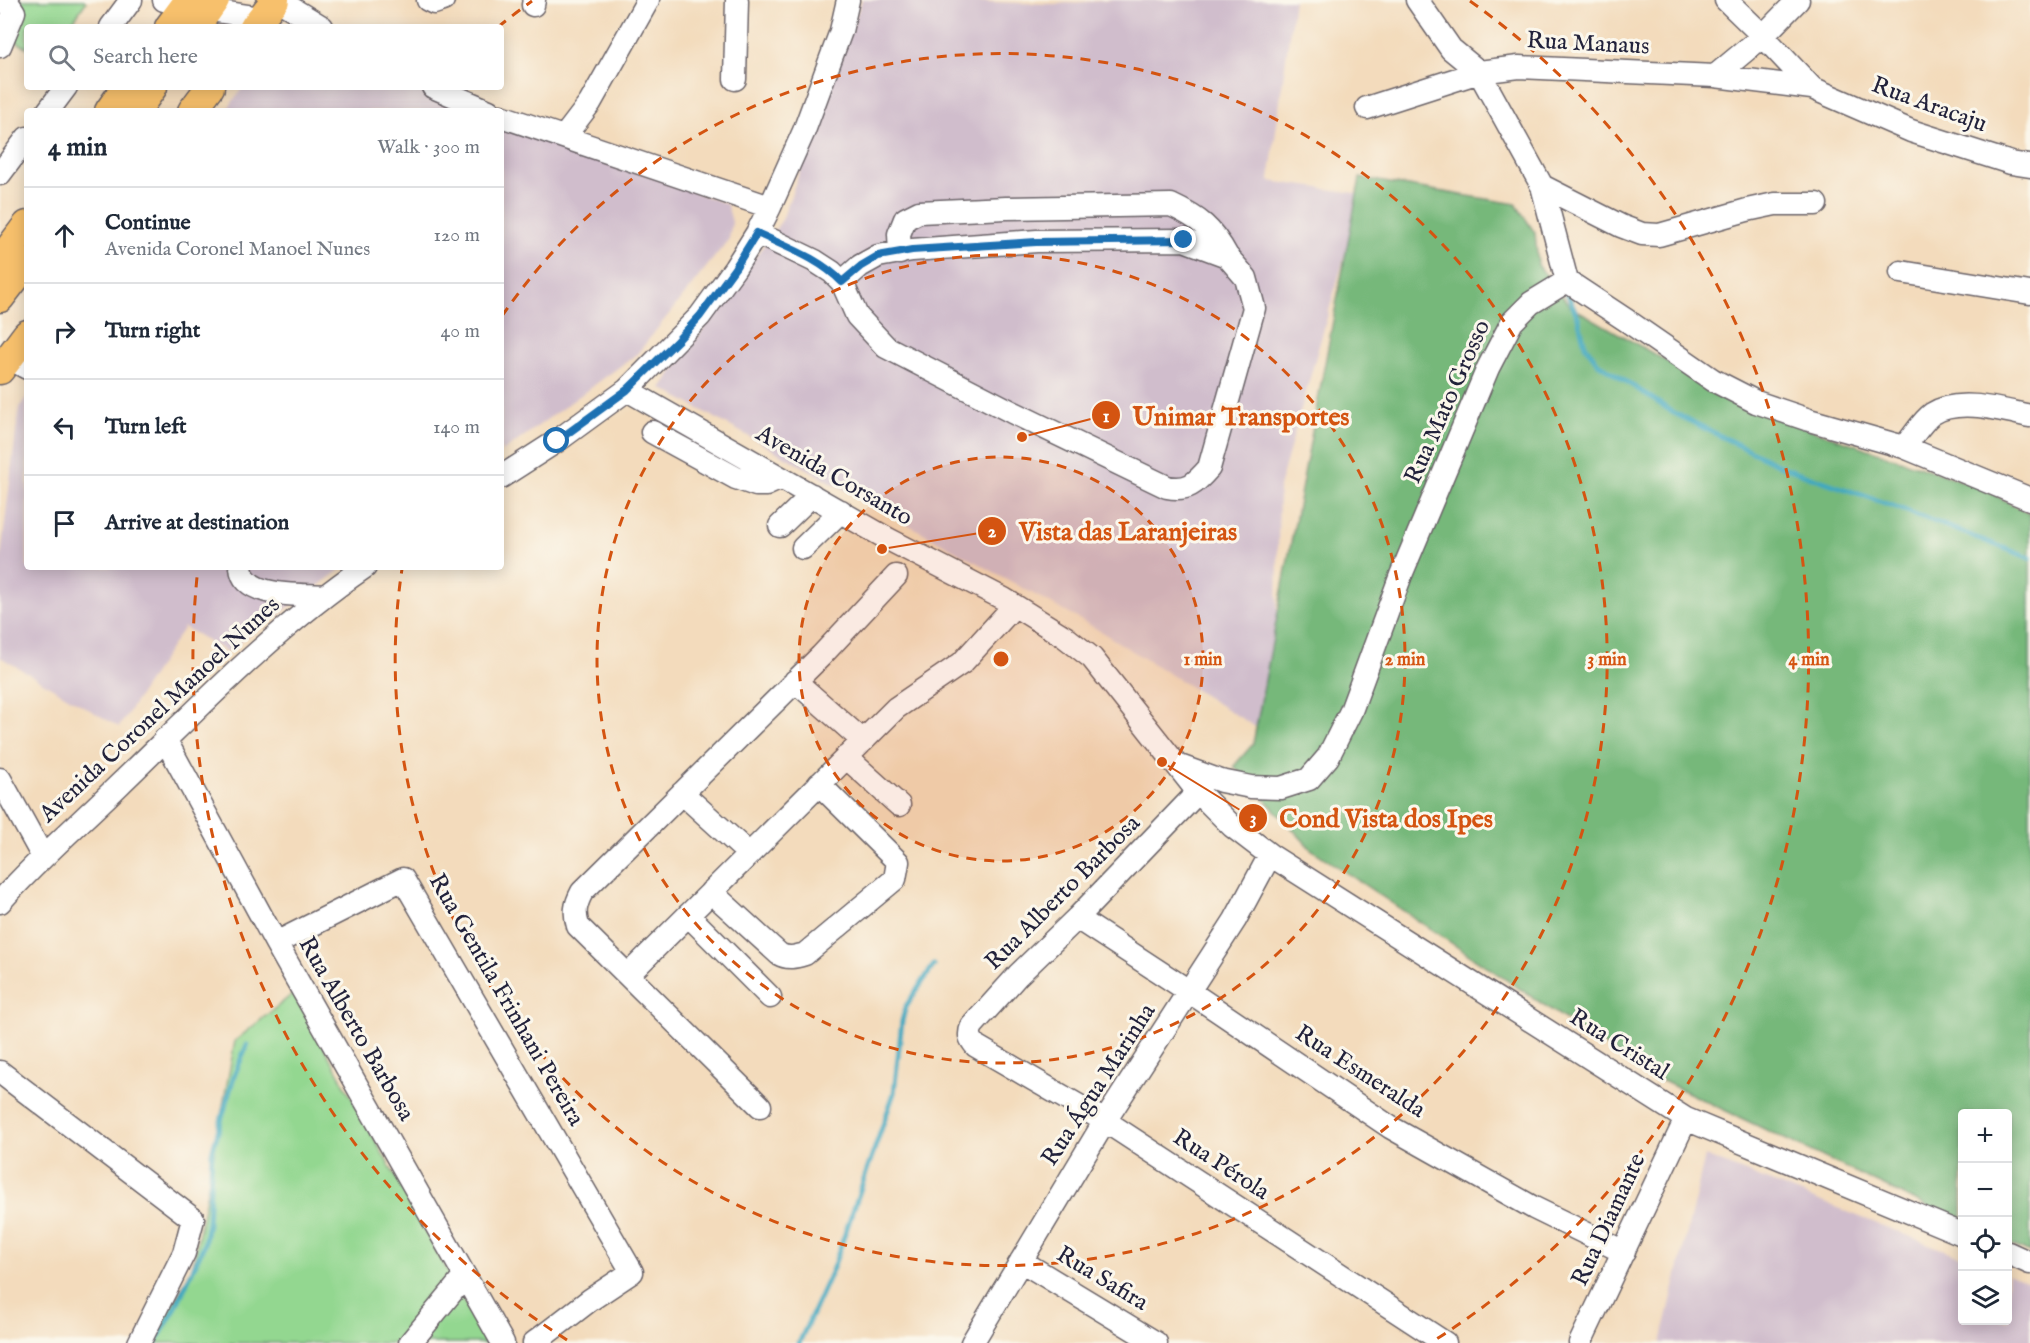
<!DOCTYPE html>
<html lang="en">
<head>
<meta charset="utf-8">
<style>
	body { margin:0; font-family:"IM FELL English",serif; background:#f6f6f7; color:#1f2937 }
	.controls { position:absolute; right:18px; bottom:18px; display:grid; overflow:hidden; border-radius:6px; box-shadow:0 3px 15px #0003 }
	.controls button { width:54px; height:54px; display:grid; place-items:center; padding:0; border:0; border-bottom:2px solid #e0e1e3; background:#fff; color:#1f2937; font:30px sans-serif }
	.stop { position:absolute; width:18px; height:18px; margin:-14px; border:4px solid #1f6fb2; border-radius:50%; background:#fff }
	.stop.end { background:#1f6fb2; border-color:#fff; box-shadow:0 2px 6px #0008 }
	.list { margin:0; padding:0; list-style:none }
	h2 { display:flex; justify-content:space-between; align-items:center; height:78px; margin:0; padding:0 24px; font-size:26px }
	h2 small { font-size:20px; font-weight:400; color:#747a83 }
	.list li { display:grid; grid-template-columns:39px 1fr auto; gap:18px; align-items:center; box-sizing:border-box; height:96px; padding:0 24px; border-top:2px solid #e0e1e3 }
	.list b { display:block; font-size:22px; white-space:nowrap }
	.list p { margin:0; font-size:20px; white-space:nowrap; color:#747a83 }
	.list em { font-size:20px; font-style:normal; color:#747a83 }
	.icon { flex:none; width:33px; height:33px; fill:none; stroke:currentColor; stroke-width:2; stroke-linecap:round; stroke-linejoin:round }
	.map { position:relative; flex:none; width:2030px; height:1343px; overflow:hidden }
	.search { position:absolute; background:#fff; box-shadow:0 3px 15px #0003; left:24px; top:24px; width:480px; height:66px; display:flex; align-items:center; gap:15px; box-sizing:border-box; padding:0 21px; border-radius:6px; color:#747a83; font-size:22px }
	.panel { position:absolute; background:#fff; box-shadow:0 3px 15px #0003; left:24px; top:108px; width:480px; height:462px; border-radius:6px }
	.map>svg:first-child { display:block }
	.industrial { fill:#d0bdcc }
	.green { fill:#93d790; stroke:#5a7c66; stroke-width:1.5 }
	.forest { fill:#76b87a; stroke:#4c6d5a; stroke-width:1.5 }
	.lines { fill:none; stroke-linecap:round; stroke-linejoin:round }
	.stream { stroke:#40a8c0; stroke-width:5 }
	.minor-casing { stroke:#6b6368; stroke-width:25 }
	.major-casing { stroke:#6b6368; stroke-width:31 }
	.minor { stroke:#fff; stroke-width:22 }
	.major { stroke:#f7c06c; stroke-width:28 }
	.route { stroke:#1f6fb2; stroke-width:8 }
	.ring { fill:none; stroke:#d45411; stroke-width:3; stroke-dasharray:10 8 }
	.labels { text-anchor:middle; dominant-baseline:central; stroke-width:6; stroke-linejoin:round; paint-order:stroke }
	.street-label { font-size:24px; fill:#22223b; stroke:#fbf7ec }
	.centre { fill:#d45411; stroke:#fbf7ec; stroke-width:3 }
	.ring-label { font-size:18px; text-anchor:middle; font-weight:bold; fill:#d45411; stroke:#fbf7ec; stroke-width:6; stroke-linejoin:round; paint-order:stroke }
	.leader { fill:none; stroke:#d45411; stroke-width:2 }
	.callout-dot { fill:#d45411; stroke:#fbf7ec; stroke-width:2 }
	.mark-label { font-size:18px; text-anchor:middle; font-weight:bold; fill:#fff }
	.callout-label { font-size:26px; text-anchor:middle; font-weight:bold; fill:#d45411; stroke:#fbf7ec; stroke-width:6; stroke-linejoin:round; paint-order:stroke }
</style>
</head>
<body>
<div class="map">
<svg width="2030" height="1343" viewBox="0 0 2030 1343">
	<rect width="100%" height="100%" fill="#fbf7ec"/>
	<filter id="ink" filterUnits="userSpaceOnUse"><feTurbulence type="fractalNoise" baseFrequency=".0167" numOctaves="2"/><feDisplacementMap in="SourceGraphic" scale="12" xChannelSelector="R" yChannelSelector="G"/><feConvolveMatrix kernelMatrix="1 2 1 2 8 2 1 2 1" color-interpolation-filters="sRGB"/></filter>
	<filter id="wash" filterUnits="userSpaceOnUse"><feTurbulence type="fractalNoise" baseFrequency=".008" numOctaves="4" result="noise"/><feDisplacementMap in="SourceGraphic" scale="24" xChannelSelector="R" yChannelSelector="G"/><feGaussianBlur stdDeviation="1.35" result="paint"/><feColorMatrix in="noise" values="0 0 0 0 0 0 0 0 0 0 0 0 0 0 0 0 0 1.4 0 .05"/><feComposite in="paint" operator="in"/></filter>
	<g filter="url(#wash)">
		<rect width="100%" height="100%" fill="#f3dbbc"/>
		<path class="industrial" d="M862 0H931L1054 4 1114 0H1294L1269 181 1362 194 1279 487 1275 739 1095 628 661 388 782 220Z
			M243 87H419L451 104 473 111H226Z
			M501 121 727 204 732 222 729 239 637 354 501 453Z
			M27 396V567H344L227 652 184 627 119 727 0 657V563L19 408Z
			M1705 1156 1962 1257V1320H2008V1274L2030 1283V1343H1661Z"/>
		<path class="green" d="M0 0H84L86 2 69 27H27V48L0 31Z
			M294 993 486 1341 487 1343H149L192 1271 235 1041Z"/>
		<path class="forest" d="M1360 178 1516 204 1535 233 1538 265 1570 306 1750 409 1980 487 2030 514V1253L2008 1243V1114H1962V1223L1644 1072 1311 849 1234 766 1253 744Z"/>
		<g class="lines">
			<path class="stream" d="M1567 293 1578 317 1585 345 1598 363 1674 413 1783 467 1896 507 2030 558
				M155 1343 174 1311 204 1245 208 1223 212 1152 234 1076 247 1045
				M799 1343 833 1268 894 1093 902 1021 906 1006 934 965"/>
		</g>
	</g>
	<g filter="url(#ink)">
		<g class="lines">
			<defs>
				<path id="minor" d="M164 0 184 6 261 18
					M278 0 322 27
					M428 0 434 3 443 0
					M1417 0 1451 49 1479 72 1542 186 1567 281
					M1726 0 1763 36 1812 88
					M533 5 534 0
					M111 27 131 0
					M0 46 14 12 6 0
					M1715 76 1763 36 1798 0
					M735 79 737 0
					M433 87 489 111
					M1367 108 1479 72 1519 67 1715 76 1812 88 1911 131 2011 163 2030 166
					M48 111 66 87
					M501 116 770 207
					M564 137 590 103 648 0
					M0 174 27 138
					M1542 186 1621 226 1642 234 1659 235 1747 210 1775 204H1816
					M757 233 815 261 832 272 842 282 857 316 886 347 1012 412 1167 487C1188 491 1195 484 1209 468L1254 308 1246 278 1227 256 1184 240 1037 241 912 250 878 256 860 266 842 282
					M900 253 899 234 905 219 919 212 1006 208 1171 205C1199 218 1212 228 1227 256
					M1901 272 2030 293
					M1567 281 1626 320 1713 380 1756 402 1809 420 1904 447 2030 499
					M9 358 27 368
					M627 390 888 539 1004 599 1065 637 1092 658 1198 792 1232 826 1270 855 1686 1119 1962 1234
					M652 432 736 478 756 485H766L781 478
					M1904 447C1913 437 1922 421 1932 414 1958 397 2002 410 2030 416
					M501 477 557 441 627 390 700 316 735 268 757 233 770 207 804 131 841 31 848 0
					M780 526 812 495
					M803 548 841 511
					M241 567C243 599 302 594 325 596
					M795 681 863 741
					M165 739 276 943 503 1343
					M846 757 899 805
					M1177 765 1221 781 1251 787 1281 788 1309 779 1328 757 1351 711 1401 575 1488 368 1512 322 1531 303 1567 281
					M0 779 43 857
					M1198 792 1077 918 1018 975 972 1026C968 1035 970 1039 976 1046L1105 1121 1445 1343
					M682 793 749 854
					M711 892 779 954C788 959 795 957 805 954L895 879 898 862 819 784
					M0 902C37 860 80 823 120 784 199 708 274 629 365 567
					M688 915 770 997
					M1077 918 1190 992 1390 1127 1534 1208 1624 1252
					M276 943 403 879 632 1272 590 1300 534 1343
					M628 975 896 708 962 663 1014 606
					M0 1072 193 1219 184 1253 139 1343
					M760 1106 578 926C574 913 575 905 582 892L821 656 896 576
					M2008 1253 2030 1263
					M1021 1261 1156 1343
					M410 1343 465 1276
					M972 1343 1105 1121 1235 920 1270 855
					M1580 1343 1686 1119"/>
				<path id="major" d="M169 27 189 0
					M196 27 215 0
					M254 27 275 0
					M109 111 126 87
					M136 111 153 87
					M192 111 210 87
					M0 261 27 225
					M0 298 27 263
					M0 370 27 334"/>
			</defs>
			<use href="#minor" class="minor-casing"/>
			<use href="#major" class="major-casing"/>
			<use href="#minor" class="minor"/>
			<use href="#major" class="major"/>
		</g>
	</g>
	<g class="lines" filter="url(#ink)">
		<path class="route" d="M557 441 627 390 677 341 700 316 735 268 757 233C786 247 819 258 842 282L861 266 878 256 912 250 1036 242 1184 240"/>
	</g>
	<circle cx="1001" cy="659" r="202" fill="#d45411" fill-opacity=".12"/>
	<g class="ring">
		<circle cx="1001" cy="659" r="202"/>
		<circle cx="1001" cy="659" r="404"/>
		<path d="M502 316A606 606 0 1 1 402 569"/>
		<path d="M567 1340A808 808 0 0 1 198 568M498 27A808 808 0 0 1 532 1M1470 1A808 808 0 0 1 1435 1340"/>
	</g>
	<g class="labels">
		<g class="street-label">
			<text transform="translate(1588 44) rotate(3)">Rua Manaus</text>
			<text transform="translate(1929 105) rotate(20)">Rua Aracaju</text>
			<text transform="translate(1448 402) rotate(-66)">Rua Mato Grosso</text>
			<text transform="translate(834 476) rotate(30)">Avenida Corsanto</text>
			<text transform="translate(160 710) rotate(-43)">Avenida Coronel Manoel Nunes</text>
			<text transform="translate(1063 893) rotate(-45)">Rua Alberto Barbosa</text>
			<text transform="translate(506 1000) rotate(60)">Rua Gentila Frinhani Pereira</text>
			<text transform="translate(356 1029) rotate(60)">Rua Alberto Barbosa</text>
			<text transform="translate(1619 1045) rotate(32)">Rua Cristal</text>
			<text transform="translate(1360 1072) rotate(33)">Rua Esmeralda</text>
			<text transform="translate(1099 1085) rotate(-57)">Rua Água Marinha</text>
			<text transform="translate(1221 1165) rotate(33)">Rua Pérola</text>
			<text transform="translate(1609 1220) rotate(-65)">Rua Diamante</text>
			<text transform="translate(1102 1279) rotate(31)">Rua Safira</text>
		</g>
	</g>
	<circle cx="1001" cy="659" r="9" class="centre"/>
	<g class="ring-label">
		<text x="1203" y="665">1 min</text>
		<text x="1405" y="665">2 min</text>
		<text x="1607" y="665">3 min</text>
		<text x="1809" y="665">4 min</text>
	</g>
	<path class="leader" d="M1022 437L1106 415M882 549L992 531M1162 762L1253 818"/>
	<g class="callout-dot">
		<circle cx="1022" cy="437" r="6"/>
		<circle cx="882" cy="549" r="6"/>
		<circle cx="1162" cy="762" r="6"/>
		<circle cx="1106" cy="415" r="15"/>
		<circle cx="992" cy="531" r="15"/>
		<circle cx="1253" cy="818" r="15"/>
	</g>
	<g class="mark-label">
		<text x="1106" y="422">1</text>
		<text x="992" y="537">2</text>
		<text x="1253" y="824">3</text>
	</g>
	<g class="callout-label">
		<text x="1241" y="425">Unimar Transportes</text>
		<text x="1128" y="540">Vista das Laranjeiras</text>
		<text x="1386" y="827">Cond Vista dos Ipes</text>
	</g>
</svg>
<div class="controls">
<button>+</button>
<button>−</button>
<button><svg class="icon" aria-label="locate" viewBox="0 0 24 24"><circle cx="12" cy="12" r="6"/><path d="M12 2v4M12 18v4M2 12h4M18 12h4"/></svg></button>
<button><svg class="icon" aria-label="layers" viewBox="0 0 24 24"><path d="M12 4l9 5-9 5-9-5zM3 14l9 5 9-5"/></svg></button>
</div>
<div class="stop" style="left:557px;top:441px"></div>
<div class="stop end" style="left:1184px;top:240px"></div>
<div class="search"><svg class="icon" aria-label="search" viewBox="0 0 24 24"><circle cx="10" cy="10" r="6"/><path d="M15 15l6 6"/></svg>Search here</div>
<section class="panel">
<h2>4 min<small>Walk · 300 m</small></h2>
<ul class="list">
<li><svg class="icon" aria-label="ahead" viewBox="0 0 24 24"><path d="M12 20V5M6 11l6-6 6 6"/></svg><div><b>Continue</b><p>Avenida Coronel Manoel Nunes</p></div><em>120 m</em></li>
<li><svg class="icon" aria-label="right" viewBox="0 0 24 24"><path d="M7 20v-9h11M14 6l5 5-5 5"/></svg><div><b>Turn right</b></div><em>40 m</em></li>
<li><svg class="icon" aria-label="left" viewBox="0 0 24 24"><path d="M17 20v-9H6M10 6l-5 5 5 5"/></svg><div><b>Turn left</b></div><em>140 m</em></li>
<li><svg class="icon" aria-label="arrive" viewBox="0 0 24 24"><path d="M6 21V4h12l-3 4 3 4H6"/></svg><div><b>Arrive at destination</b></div></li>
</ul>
</section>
</div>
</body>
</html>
